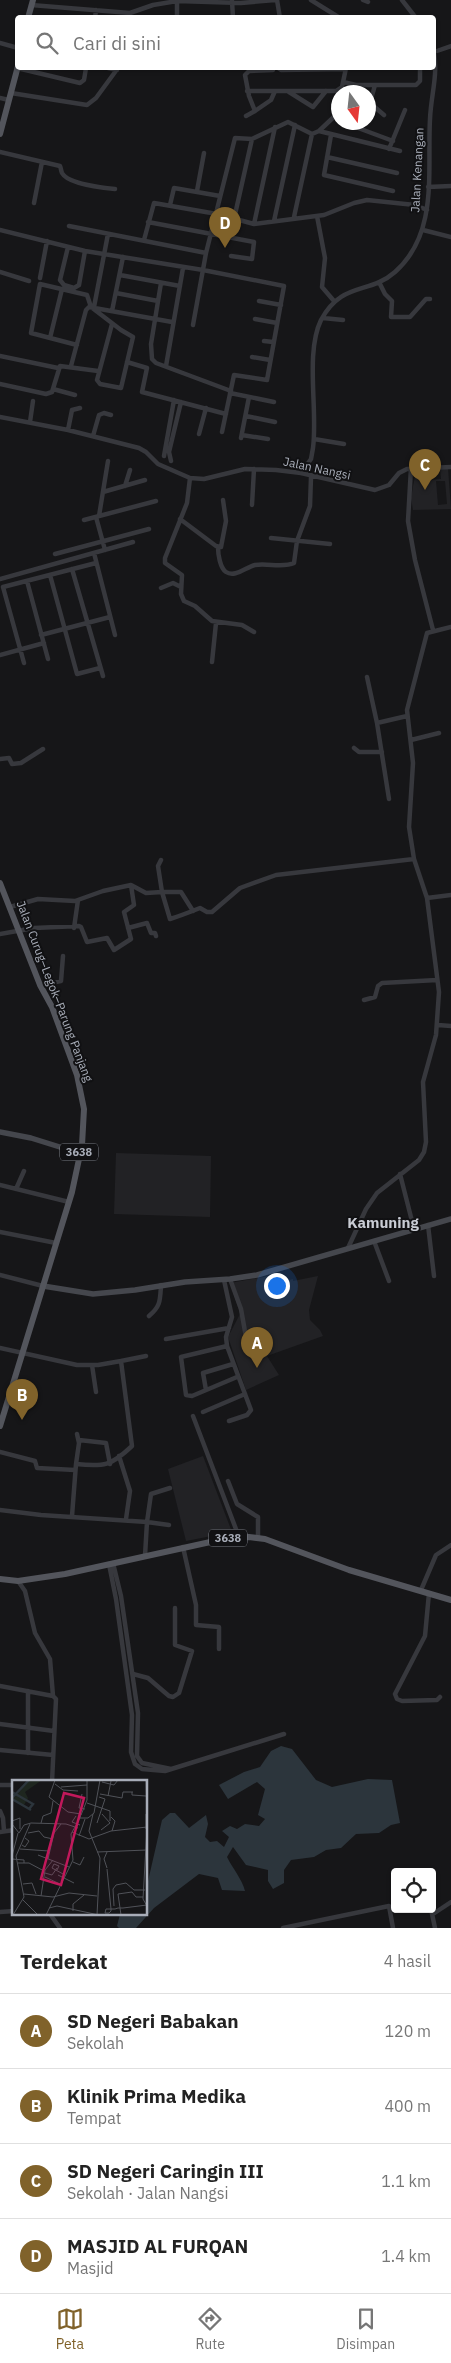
<!DOCTYPE html>
<html lang="id">
<head>
<meta charset="utf-8">
<style>
	body { margin:0; font-family:"IBM Plex Sans",sans-serif; background:#f2f2f2; color:#222 }
	.controls { position:absolute; right:15px; bottom:15px; display:grid; overflow:hidden; border-radius:5px; box-shadow:0 1px 4px #0004 }
	.controls button { width:45px; height:45px; display:grid; place-items:center; padding:0; border:0; border-bottom:1px solid #e0e0e0; background:#fff; color:#222; font:25px sans-serif }
	.compass { position:absolute; left:331px; top:85px; width:45px; height:45px; border-radius:50%; background:#fff; box-shadow:0 1px 4px #0004; rotate:165deg }
	.you { position:absolute; left:276px; top:1285px; width:18px; height:18px; margin:-12px; border:4px solid #fff; border-radius:50%; background:#1a73e8; box-shadow:0 0 0 8px #1a73e833 }
	.badge { display:grid; place-items:center; width:32px; height:32px; border-radius:50%; background:#80622a; color:#fff; font-size:16px; font-weight:700 }
	.pin { position:absolute; translate:-50% -41px; filter:drop-shadow(0 1px 2px #0008) }
	.pin::after { content:''; position:absolute; top:26px; width:18px; height:15px; background:inherit; clip-path:polygon(0 0,100% 0,50% 100%) }
	.list { margin:0; padding:0; list-style:none }
	h2 { display:flex; justify-content:space-between; align-items:center; height:65px; margin:0; padding:0 20px; font-size:21px }
	h2 small { font-size:16px; font-weight:400; color:#767676 }
	.list li { display:grid; grid-template-columns:32px 1fr auto; gap:15px; align-items:center; box-sizing:border-box; height:75px; padding:0 20px; border-top:1px solid #e0e0e0 }
	.list b { display:block; font-size:19px; white-space:nowrap }
	.list p { margin:0; font-size:16px; white-space:nowrap; color:#767676 }
	.list em { font-size:16px; font-style:normal; color:#767676 }
	.icon { flex:none; width:28px; height:28px; fill:none; stroke:currentColor; stroke-width:2; stroke-linecap:round; stroke-linejoin:round }
	.map { position:relative; flex:none; width:451px; height:1928px; overflow:hidden }
	.search { position:absolute; background:#fff; box-shadow:0 1px 4px #0004; left:15px; right:15px; top:15px; height:55px; display:flex; align-items:center; gap:12px; box-sizing:border-box; padding:0 18px; border-radius:5px; color:#767676; font-size:19px }
	.sheet { height:365px; background:#fff }
	nav { display:flex; justify-content:space-around; align-items:center; box-sizing:border-box; height:70px; border-top:1px solid #e0e0e0; background:#fff; font-size:14px; color:#767676 }
	nav a { display:grid; justify-items:center; gap:2px }
	nav .on { color:#80622a }
	.map>svg:first-child { display:block }
	.built { fill:#222225; fill-rule:evenodd }
	.water { fill:#2c353c }
	.lines { fill:none; stroke-linecap:round; stroke-linejoin:round }
	.street { stroke:#37383d; stroke-width:4.5 }
	.secondary { stroke:#45474d; stroke-width:5.5 }
	.primary { stroke:#53555c; stroke-width:6 }
	.labels { text-anchor:middle; dominant-baseline:central; stroke-width:4; stroke-linejoin:round; paint-order:stroke }
	.shield { fill:#111113; stroke:#7b7e86; stroke-width:1 }
	.shield-label { font-size:11px; font-weight:bold; fill:#a8adb8 }
	.street-label { font-size:12px; fill:#a8adb8; stroke:#111113 }
	.quarter-label { font-size:15px; font-weight:bold; fill:#c9ccd4; stroke:#111113 }
	.inset-river { fill:none; stroke:#2c353c; stroke-width:2.5 }
	.inset-road { fill:none; stroke:#505258; stroke-width:1 }
	.view { fill:#c2185b; fill-opacity:0.15; stroke:#c2185b; stroke-width:2.5 }
	.inset-edge { fill:none; stroke:#a8adb8; stroke-width:2.5 }
</style>
</head>
<body>
<div class="map">
<svg width="451" height="1928" viewBox="0 0 451 1928">
	<rect width="100%" height="100%" fill="#161618"/>
	<path class="built" d="M448 468 451 509 413 510 411 498 416 470ZM440 470 441 479 419 481V472ZM436 481H445L447 504 438 505Z
		M116 1153 211 1156 210 1217 114 1214Z
		M269 1276 271 1285 293 1279V1281L318 1276 309 1310 310 1320 320 1330 323 1336 267 1356 279 1375 246 1390 228 1337 240 1314 230 1283Z
		M203 1456 232 1532 186 1541 168 1469Z"/>
	<path class="water" d="M281 1746 292 1749 316 1780 332 1787 368 1779 392 1780 400 1823 391 1825 379 1833 356 1834 341 1848 326 1850 314 1857 291 1860 284 1870V1883L273 1889 268 1881V1870L246 1865 233 1847 227 1857C233 1869 242 1879 245 1891L222 1890 218 1878 199 1874 154 1908 136 1928H119L117 1926 120 1914H146V1890L162 1820 170 1813H175L189 1828 206 1815 208 1824 205 1837 210 1842 217 1841 224 1847 229 1837 222 1831 230 1826 237 1829 245 1824 259 1826 265 1819 258 1815 265 1789 257 1782 228 1799 219 1785 244 1772 260 1767 271 1751Z"/>
	<g class="lines">
		<path class="street" d="M277 0 280 18
			M311 0 340 18
			M363 0 368 2
			M402 0 416 18
			M177 1V18
			M232 1 233 18
			M31 5 130 13 153 5 177 1 241 3 275 0
			M95 18 96 10
			M0 43 18 48
			M434 52 451 46
			M17 68 80 83 84 80 86 68
			M108 68 117 70
			M278 68 281 70 346 69
			M273 70 249 71 245 75 249 96 255 111 271 100 275 91
			M343 82 356 85H416L420 81V68
			M375 85 370 103 384 115
			M247 91H336L342 87 346 68
			M289 92 313 107 326 91
			M11 93 87 105 96 98 118 68
			M0 98 9 100
			M246 116 255 111
			M342 122 393 141
			M319 131 338 113
			M331 135 324 175 393 191
			M389 149 405 110
			M0 152 60 166C61 168 61 171 62 173 68 184 104 188 115 189
			M327 157 397 173
			M428 187 451 186
			M197 191 204 153
			M34 203 42 162
			M170 205 174 188 220 196
			M317 216 325 258 322 287 334 301
			M294 217 312 134
			M234 219 252 139
			M274 221 295 125
			M148 222 254 242 252 259 231 256
			M254 224 324 215 354 203 367 200 415 205 427 210
			M69 226 206 253
			M0 230 85 251 203 270 284 286 267 380 234 375 222 432
			M423 230 451 237
			M144 240 154 203 217 214 254 224 275 127
			M68 247 60 280 64 285 74 288 79 285 85 251
			M0 272 29 281
			M120 275 180 286
			M40 278 47 241
			M379 282 385 294 392 301 391 317H410L426 299H430
			M161 283 151 344 152 359 156 363 231 391
			M116 293 158 301
			M259 301 281 305
			M94 307 108 234
			M112 311 123 257
			M323 318 343 320
			M255 319 277 323
			M193 325 206 253 235 138 252 139 288 122 312 134 319 131 400 151
			M50 338 62 289
			M264 341 273 342
			M77 345 31 333 40 284 87 295 91 307 121 330 133 337 121 388 100 384 97 380 112 324
			M0 356 58 368
			M252 357 270 360
			M127 362 147 368 142 392 226 414
			M71 366 86 310 89 307 172 322
			M166 366 183 268
			M0 384 46 394 52 392 60 366 98 371
			M53 389 75 395
			M230 393 274 402
			M246 416 275 422
			M0 417 68 430 139 448 146 452 158 464 190 478 204 479 245 469 276 470 301 473 375 490 389 485 399 473 407 469 451 467
			M30 422 33 401
			M68 430 72 410 80 408
			M199 434 206 408
			M242 435 268 439
			M93 436 99 415 104 413 111 415
			M241 438 249 397
			M314 439 344 444
			M164 456 174 400
			M171 461 169 452 181 402
			M411 468 408 521 415 560 433 630
			M301 473 311 459 313 448C318 410 305 353 321 320 342 281 369 295 395 272 439 233 427 171 430 119 431 95 438 76 434 52
			M190 478 187 503 165 558V563L182 575 181 594 184 601 195 606 212 621 242 625 254 632
			M125 486 130 470
			M103 492 145 480
			M252 505 254 469
			M99 516 108 461
			M96 517 105 550
			M180 519 216 546 221 547 226 521 223 500
			M84 520 156 501
			M271 538 330 544
			M218 547C218 554 220 568 226 572 235 578 246 567 255 565 267 563 284 568 294 563L297 541 310 506 311 477
			M94 553 115 635
			M55 554 149 529
			M72 569 103 676
			M50 575 77 674 100 668
			M0 579 133 542
			M27 581 48 659
			M161 588 173 583 181 587
			M41 635 110 617
			M0 655 44 643
			M212 662 216 623
			M24 663 3 587 96 563
			M367 677 377 723 407 716
			M377 723 389 799
			M411 740 439 733
			M354 748 359 752H382
			M0 759 9 758 12 764 21 763 43 749
			M427 898 451 895
			M10 907 38 899 75 901 103 891 131 885 146 893 162 892 158 866 161 860
			M193 911 181 892H162L170 919C180 916 190 912 200 908L207 912H212L240 888 276 875 414 859
			M74 928 78 900
			M128 928 147 923 151 933H155L156 936
			M0 934 34 928 79 926 81 927 87 942 107 938 114 950 131 939 124 912 134 905 131 885
			M40 985 61 981 63 956
			M364 1000 375 997 378 986 382 983 437 980
			M438 1025 451 1026
			M400 1174 414 1229
			M0 1185 69 1202
			M16 1189 24 1171
			M428 1225 434 1276
			M0 1232 56 1243
			M374 1241 389 1281
			M348 1248 366 1209 377 1193 419 1160 424 1152 426 1142 423 1082 436 1035 439 992 427 898 414 859 409 827 413 763 407 710 427 633 451 627
			M0 1275 43 1286
			M230 1279 241 1309 249 1354
			M224 1280 232 1317 226 1337 227 1346 251 1410 247 1415 229 1421
			M149 1316C161 1306 160 1300 161 1285
			M166 1339 229 1328
			M227 1346 181 1357 186 1395 192 1396 237 1377
			M0 1348 77 1365H98L121 1361 132 1446C111 1466 104 1467 76 1464L72 1516
			M121 1361 146 1356
			M92 1365 96 1392
			M206 1390 203 1373 233 1364
			M203 1412 245 1394
			M193 1416 239 1537
			M79 1440 106 1443 110 1464
			M0 1452 35 1461 37 1468 75 1470
			M119 1456 130 1491 126 1519
			M76 1464 79 1443 77 1434
			M228 1481 237 1504 258 1517V1538
			M0 1510 41 1515 147 1522 145 1556
			M169 1525 147 1522 151 1494 170 1488
			M183 1547 196 1605V1625L219 1627V1649
			M113 1563 121 1596 138 1713 137 1756 142 1763 171 1769
			M109 1564 116 1599 132 1715 131 1752 135 1764 142 1769 165 1771 284 1734
			M18 1581 25 1591 35 1633 50 1659 53 1696
			M421 1590 436 1555 451 1545
			M429 1593 425 1636 395 1694 397 1699 402 1701 437 1700 440 1697
			M133 1674 148 1678 169 1696 173 1697 179 1693 192 1651 175 1645V1608
			M0 1686 53 1696 56 1699 52 1782
			M0 1724 54 1731
			M0 1750 53 1755
			M28 1753V1691
			M0 1785H14
			M0 1811 3 1818 4 1831
			M0 1832 14 1830
			M431 1909 435 1928
			M0 1912 14 1911
			M50 1914 60 1928
			M433 1914 451 1902
			M283 1928 389 1906 393 1928"/>
		<path class="secondary" d="M0 1132 31 1138 79 1153
			M43 1286 93 1294 135 1290 185 1282 230 1279 257 1275 451 1219"/>
		<path class="primary" d="M28 18 33 0
			M0 134 18 66
			M0 883 40 985 52 1007 77 1075 84 1109 82 1145 72 1192 0 1426
			M0 1579 18 1581 65 1574 224 1539 249 1537 265 1539 349 1570 451 1600"/>
	</g>
	<g class="labels">
		<g class="shield">
			<rect x="60" y="1143.5" width="38" height="17" rx="4"/>
			<rect x="209" y="1529.5" width="38" height="17" rx="4"/>
		</g>
		<g class="shield-label">
			<text x="79" y="1152">3638</text>
			<text x="228" y="1538">3638</text>
		</g>
		<g class="street-label">
			<text transform="translate(417 170) rotate(-87)">Jalan Kenangan</text>
			<text transform="translate(317 468) rotate(12)">Jalan Nangsi</text>
			<text transform="translate(55 991) rotate(69)">Jalan Curug–Legok–Parung Panjang</text>
		</g>
		<g class="quarter-label">
			<text x="383" y="1222">Kamuning</text>
		</g>
	</g>
	<g transform="translate(12 1780)">
		<rect width="135" height="135" fill="#161618"/>
		<path d="M18 0H30L13 12 16 18 12 25 1 19Z" fill="#1e261f"/>
		<path class="inset-river" d="M0 12 21 24 17 29M0 18 17 0M0 19 19 30"/>
		<path class="inset-road" d="M43 0 37 17 56 32 69 34 68 38M134 0 135 37M90 2 102 5 106 0M43 4 51 10 66 11M49 7 75 5M120 12V15L134 16M70 14 67 28 73 29M88 14 110 18 111 12H121M96 16 99 1M75 23 98 31V41M81 34 77 51 88 78 85 135M134 34V49M69 35 75 20V0M64 36 60 42 68 45M99 37 103 41 100 51M68 38H76L82 33 88 0M0 41 8 38V49M29 43 31 36 39 33 41 21M85 43 93 19 87 17M0 44 7 53 12 45 19 43 54 44 66 48M135 48 131 119 135 126M89 50 98 43 90 34M60 52 77 59 99 51 135 47M16 53 27 51 32 57 41 59M67 56 73 39M10 65 13 67 17 61 13 58M8 69 37 71M85 72 135 70M95 72 92 79 95 88M26 75 57 87M0 76 6 53M0 79 12 80V83M36 79 42 53 49 44M61 82 68 85 72 77M6 83H17L32 91M95 89 99 129V131L97 133H93L94 129H103L106 128H111L135 125M45 90 47 86 42 84 40 88 53 95M33 93 40 95 45 88M46 95 62 103M33 97 48 104M11 104 20 103 24 114M12 114 41 117M29 116 33 90 41 80M41 117 57 113 85 116M11 120 26 135M102 126 101 109 104 105 114 103 122 110H133M37 128 45 126 87 135M61 131V124L72 115M1 135 12 117 4 76 18 44M34 135 61 80 59 54 68 38M109 135 106 114 120 112 124 117H131"/>
		<path class="view" d="M52 13 72 18 49 105 29 99Z"/>
		<rect width="135" height="135" class="inset-edge"/>
	</g>
</svg>
<div class="controls">
<button><svg class="icon" aria-label="locate" viewBox="0 0 24 24"><circle cx="12" cy="12" r="6"/><path d="M12 2v4M12 18v4M2 12h4M18 12h4"/></svg></button>
</div>
<svg class="compass" viewBox="-18 -18 36 36"><path d="M0-13l5 13h-10z" fill="#e53935"/><path d="M0 13l5-13h-10z" fill="#767676"/></svg>
<div class="you"></div>
<div class="pin badge" style="left:257px;top:1368px">A</div>
<div class="pin badge" style="left:22px;top:1420px">B</div>
<div class="pin badge" style="left:425px;top:490px">C</div>
<div class="pin badge" style="left:225px;top:248px">D</div>
<div class="search"><svg class="icon" aria-label="search" viewBox="0 0 24 24"><circle cx="10" cy="10" r="6"/><path d="M15 15l6 6"/></svg>Cari di sini</div>
</div>
<section class="sheet">
<h2>Terdekat<small>4 hasil</small></h2>
<ul class="list">
<li><span class="badge">A</span><div><b>SD Negeri Babakan</b><p>Sekolah</p></div><em>120 m</em></li>
<li><span class="badge">B</span><div><b>Klinik Prima Medika</b><p>Tempat</p></div><em>400 m</em></li>
<li><span class="badge">C</span><div><b>SD Negeri Caringin III</b><p>Sekolah · Jalan Nangsi</p></div><em>1.1 km</em></li>
<li><span class="badge">D</span><div><b>MASJID AL FURQAN</b><p>Masjid</p></div><em>1.4 km</em></li>
</ul>
</section>
<nav>
<a class="on"><svg class="icon" aria-label="map" viewBox="0 0 24 24"><path d="M3 6l6-2 6 2 6-2v14l-6 2-6-2-6 2zM9 4v14M15 6v14"/></svg>Peta</a>
<a><svg class="icon" aria-label="directions" viewBox="0 0 24 24"><path d="M12 3l9 9-9 9-9-9zM9 14v-3h6M13 9l2 2-2 2"/></svg>Rute</a>
<a><svg class="icon" aria-label="saved" viewBox="0 0 24 24"><path d="M7 4h10v16l-5-4-5 4z"/></svg>Disimpan</a>
</nav>
</body>
</html>
